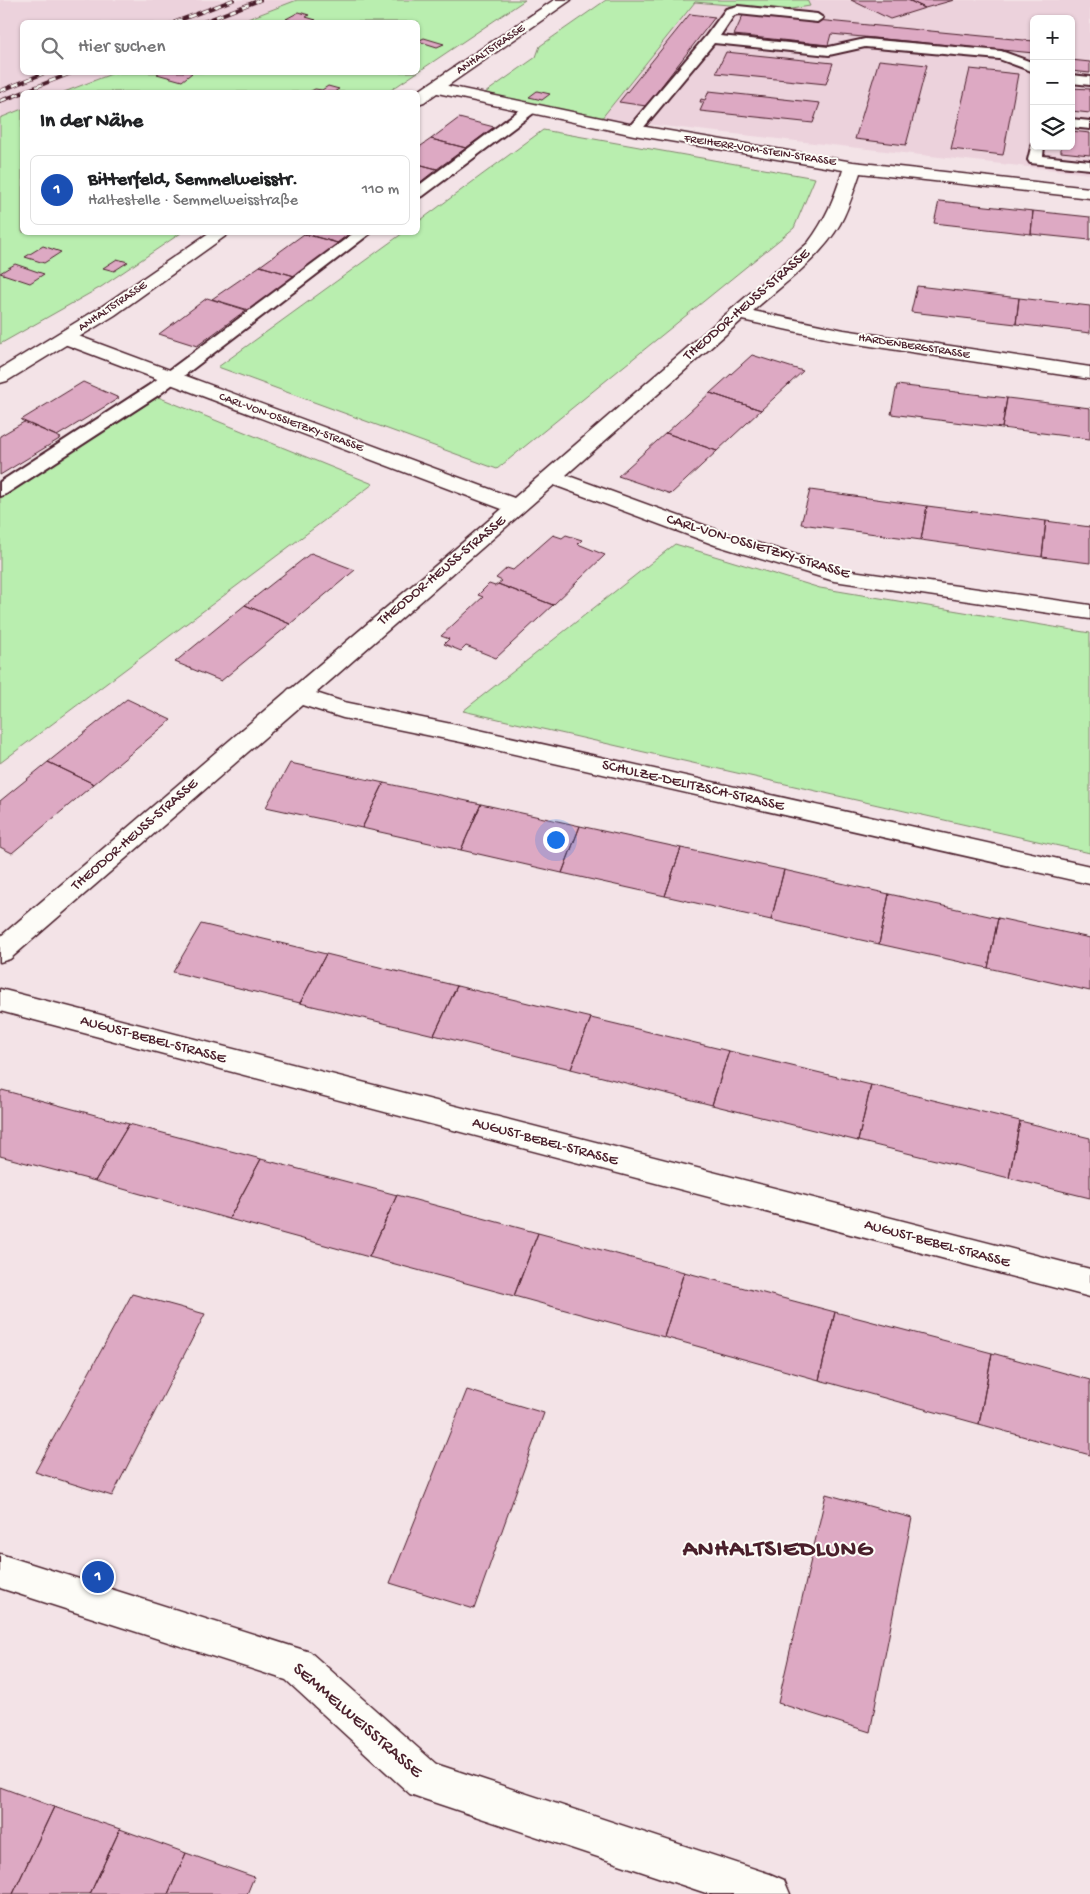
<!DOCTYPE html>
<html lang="de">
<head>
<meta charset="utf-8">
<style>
	body { margin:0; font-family:"Gochi Hand",sans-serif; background:#f2f2f2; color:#202124 }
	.controls { position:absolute; right:15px; top:15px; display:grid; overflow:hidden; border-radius:8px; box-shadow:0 1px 4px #0004 }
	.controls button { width:45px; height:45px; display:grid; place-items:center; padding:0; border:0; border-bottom:1px solid #e0e0e0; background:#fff; color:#202124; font:25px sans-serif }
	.you { position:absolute; left:555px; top:839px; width:18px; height:18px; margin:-12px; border:4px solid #fff; border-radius:50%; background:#1a73e8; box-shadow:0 0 0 8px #1a73e833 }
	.badge { display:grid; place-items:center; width:32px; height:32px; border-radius:50%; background:#d1495b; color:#fff; font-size:16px; font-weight:700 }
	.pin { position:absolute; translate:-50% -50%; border:2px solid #fff; box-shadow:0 1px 5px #0006 }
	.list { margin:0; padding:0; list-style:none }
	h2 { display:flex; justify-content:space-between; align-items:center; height:65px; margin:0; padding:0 20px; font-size:21px }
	h2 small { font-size:16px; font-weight:400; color:#757577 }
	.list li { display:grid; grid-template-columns:32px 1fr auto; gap:15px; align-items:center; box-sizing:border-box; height:70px; margin:0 10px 10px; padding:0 10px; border:1px solid #e0e0e0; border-radius:8px }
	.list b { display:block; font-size:19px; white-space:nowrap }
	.list p { margin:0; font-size:16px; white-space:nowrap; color:#757577 }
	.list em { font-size:16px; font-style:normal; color:#757577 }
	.icon { flex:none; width:28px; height:28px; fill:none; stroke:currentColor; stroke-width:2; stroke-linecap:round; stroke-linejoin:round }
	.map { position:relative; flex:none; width:1090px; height:1894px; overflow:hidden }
	.search { position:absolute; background:#fff; box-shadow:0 1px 4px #0004; left:20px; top:20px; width:400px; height:55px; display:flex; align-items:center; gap:12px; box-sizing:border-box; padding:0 18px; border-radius:8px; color:#757577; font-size:19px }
	.panel { position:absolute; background:#fff; box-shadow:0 1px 4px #0004; left:20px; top:90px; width:400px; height:145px; border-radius:8px }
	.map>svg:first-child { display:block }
	.built { fill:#ecd2dc; fill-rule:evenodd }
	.green { fill:#b9eeaf; stroke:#82866d }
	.building { fill:#dda9c3; stroke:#4a1f2b }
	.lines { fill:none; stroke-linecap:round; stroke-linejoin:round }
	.service-casing { stroke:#4a1f2b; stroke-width:4 }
	.minor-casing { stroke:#4a1f2b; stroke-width:3 }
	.tertiary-casing { stroke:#4a1f2b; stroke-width:3 }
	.service { fill:#fdfcf7; fill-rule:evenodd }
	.minor { fill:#fdfcf7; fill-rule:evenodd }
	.tertiary { fill:#fdfcf7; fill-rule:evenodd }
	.rail-casing { stroke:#4a1f2b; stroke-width:4 }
	.rail { stroke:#fdfcf7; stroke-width:2.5; stroke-dasharray:7; stroke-linecap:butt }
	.labels { text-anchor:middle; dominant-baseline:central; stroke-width:4; stroke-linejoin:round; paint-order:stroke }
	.far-street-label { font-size:12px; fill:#4a1f2b; stroke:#fdfcf7 }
	.street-label { font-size:15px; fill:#4a1f2b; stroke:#fdfcf7 }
	.near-street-label { font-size:18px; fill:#4a1f2b; stroke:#fdfcf7 }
	.near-district-label { font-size:24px; font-weight:bold; letter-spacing:1px; fill:#4a1f2b; stroke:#fdfcf7 }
</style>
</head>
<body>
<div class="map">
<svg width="1090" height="1894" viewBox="0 0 1090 1894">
	<rect width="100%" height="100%" fill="#f3e3e7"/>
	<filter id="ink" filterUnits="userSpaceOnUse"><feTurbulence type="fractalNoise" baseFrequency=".02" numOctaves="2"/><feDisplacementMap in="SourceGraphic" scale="10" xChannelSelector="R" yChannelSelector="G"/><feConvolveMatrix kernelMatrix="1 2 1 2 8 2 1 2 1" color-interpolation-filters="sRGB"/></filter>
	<g filter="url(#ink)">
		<path class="built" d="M0 0H297L240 22H22V72L114 73 64 92H22V109L0 118Z
			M683 0H1090V174L601 119 695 2ZM1034 19H1071V146H1034Z"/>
		<path class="green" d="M297 0H525L388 92H64L114 73 418 72V22H240Z
			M606 0H807L810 6 785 10 695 2 601 119 485 93 536 57 540 46Z
			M22 109V232L181 233 101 287 0 344V118Z
			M543 130 815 178 794 228 497 469 218 367 403 233 418 232V222Z
			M158 397 373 484 0 763V498Z
			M675 544 820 588 1090 633V853L463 711Z"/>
		<path class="building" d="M851 0H908L925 8 890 19Z
			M908 0H954L925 8Z
			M299 12 309 15 306 17 316 20 311 22H297L286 19Z
			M744 13 1034 41V53L831 34 828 45 734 35Z
			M690 14 715 17 646 106 619 102Z
			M424 38 444 44 437 47 418 41Z
			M726 52 833 63 826 84 716 73Z
			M879 60 927 65 906 145 855 139Z
			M1071 60 1090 62V73L1071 71Z
			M970 69 1018 74 1003 155 951 149Z
			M160 72H189L192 73 182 81 157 74Z
			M328 86 339 89 334 92H309L315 89 322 90Z
			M1071 88 1090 89V113L1071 111Z
			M537 91 550 94 542 100 529 97Z
			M709 91 820 103 813 123 700 111 704 102H700L701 99 705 100Z
			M459 118 494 127 466 148 431 139Z
			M1071 131 1090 133V155L1061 152V146H1071Z
			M431 139 466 148 437 169 418 164V148Z
			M418 164 437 169 418 184Z
			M939 201 1033 211 1031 234 934 223Z
			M1033 211 1090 217V240L1031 234Z
			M300 232H351L337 243Z
			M304 234 342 244 298 277 260 266Z
			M43 246 61 252 44 263 25 257Z
			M117 259 128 262 114 271 103 268Z
			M15 264 44 274 30 283 0 273Z
			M260 266 298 277 252 311 212 299Z
			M917 286 1019 298 1016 324 911 312Z
			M207 298 246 310 197 346 159 334Z
			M1019 298 1090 306V333L1016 324Z
			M752 355 803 371 761 410 710 393Z
			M83 382 119 398 57 436 21 420Z
			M897 385 1007 398 1002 428 891 414Z
			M710 393 761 410 717 451 666 433Z
			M1007 398 1090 408V439L1002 428Z
			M24 422 61 438 0 475V436Z
			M666 433 717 451 671 494 618 476Z
			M810 490 927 506 921 540 801 524Z
			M927 506 1046 521 1042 557 921 540Z
			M1046 521 1090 527V563L1042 557Z
			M553 535 562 538 566 535 582 540 578 544 605 555 553 605 498 584 502 581 496 578 507 568 513 570Z
			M311 553 355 570 290 624 245 605Z
			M489 584 495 586 498 584 553 605 496 658 466 646 461 651 444 644 449 639 441 636 483 597 478 595Z
			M245 605 290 624 221 681 175 662Z
			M127 699 171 720 94 784 48 762Z
			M48 762 94 784 12 853 0 847V801Z
			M290 763 384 783 362 828 266 807Z
			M384 783 481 804 461 850 362 828Z
			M481 804 580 826 562 873 461 850Z
			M580 826 681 848 665 896 562 873Z
			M681 848 784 870 771 920 665 896Z
			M784 870 889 894 879 944 771 920Z
			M889 894 998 918 988 968 879 944Z
			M998 918 1090 938V991L988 968Z
			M201 924 326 954 300 1003 173 972Z
			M326 954 457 986 434 1035 300 1003Z
			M457 986 591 1018 571 1069 434 1035Z
			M591 1018 729 1051 712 1105 571 1069Z
			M729 1051 871 1085 858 1141 712 1105Z
			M871 1085 1020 1121 1009 1178 858 1141Z
			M2 1090 129 1124 95 1181 0 1156V1093Z
			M1020 1121 1090 1138V1198L1009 1178Z
			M129 1124 261 1159 229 1219 95 1181Z
			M261 1159 397 1195 369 1257 229 1219Z
			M397 1195 538 1233 514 1296 369 1257Z
			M538 1233 684 1272 664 1337 514 1296Z
			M684 1272 835 1312 819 1380 664 1337Z
			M132 1294 205 1314 112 1496 35 1472Z
			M835 1312 992 1353 979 1424 819 1380Z
			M992 1353 1090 1380V1455L979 1424Z
			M467 1390 544 1413 474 1609 390 1583Z
			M826 1494 912 1518 870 1732 778 1703Z
			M0 1787 54 1807 13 1894H0Z
			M54 1807 120 1829 90 1894H13Z
			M120 1829 186 1853 168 1894H90Z
			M186 1853 254 1877 247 1894H168Z"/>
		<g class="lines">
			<defs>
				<path id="service" d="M738 6 817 14 823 18 817 22 738 14 734 15 720 36 829 47 865 39 1001 51 1034 63V72L999 59 865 47 829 55 714 43 639 133H629L627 130 629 127 706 36 726 9Z
					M1071 75 1090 77V85L1071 83Z
					M530 105 537 109 535 112 423 196 418 197V186L525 106Z
					M1071 119 1090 121V129L1071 127Z
					M1032 143H1034V146H1044L1043 156 1090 161V169L1030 163 1028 160Z
					M355 232H372L160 394 6 494 0 496V482L148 386Z"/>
				<path id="minor" d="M434 83 634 125 853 162 1090 188V198L860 173C854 190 849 208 840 224 820 259 783 284 753 311L844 330 1090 367V379L844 342 742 320 566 475 731 535 845 570 1090 605V619L834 581 715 545 554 485 316 693 344 702 461 726 1090 866V884L461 742 343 718 302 705 10 959 0 962V937L285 693 289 689 292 688 502 509 59 342 56 338 59 334 66 332 73 334 514 498 808 243C826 219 834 199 843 170L634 135 428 91 426 88 428 85Z
					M0 989 1090 1269V1297L0 1011Z
					M0 1554 310 1652 436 1764 770 1874 784 1880 790 1894H709L424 1799 410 1794 286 1680 0 1588Z"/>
				<path id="tertiary" d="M554 0H571L424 102 418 104 417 92Z
					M210 232H231L115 315 7 381 0 383V369L101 307Z"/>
			</defs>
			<use href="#service" class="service-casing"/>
			<use href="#minor" class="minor-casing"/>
			<use href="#tertiary" class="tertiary-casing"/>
			<use href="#service" class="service"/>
			<use href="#minor" class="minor"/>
			<use href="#tertiary" class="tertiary"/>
			<defs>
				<path id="rail" d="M175 22 233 0
					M203 22 260 0
					M0 91 47 72
					M23 92 74 72
					M0 101 22 93"/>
			</defs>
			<use href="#rail" class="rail-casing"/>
			<use href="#rail" class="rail"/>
		</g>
	</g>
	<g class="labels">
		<g class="far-street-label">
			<text transform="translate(491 50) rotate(-34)">ANHALTSTRASSE</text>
			<text transform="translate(760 151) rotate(9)">FREIHERR-VOM-STEIN-STRASSE</text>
			<text transform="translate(113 307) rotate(-34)">ANHALTSTRASSE</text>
			<text transform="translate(914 347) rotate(9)">HARDENBERGSTRASSE</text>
			<text transform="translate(291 423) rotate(20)">CARL-VON-OSSIETZKY-STRASSE</text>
		</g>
		<g class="street-label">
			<text transform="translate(747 305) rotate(-41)">THEODOR-HEUSS-STRASSE</text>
			<text transform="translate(758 547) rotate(17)">CARL-VON-OSSIETZKY-STRASSE</text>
			<text transform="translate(442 571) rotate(-40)">THEODOR-HEUSS-STRASSE</text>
			<text transform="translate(693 786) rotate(13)">SCHULZE-DELITZSCH-STRASSE</text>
			<text transform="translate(135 835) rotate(-41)">THEODOR-HEUSS-STRASSE</text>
			<text transform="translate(153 1040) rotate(15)">AUGUST-BEBEL-STRASSE</text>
			<text transform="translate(545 1142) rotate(15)">AUGUST-BEBEL-STRASSE</text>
			<text transform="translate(937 1244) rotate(15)">AUGUST-BEBEL-STRASSE</text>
		</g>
		<g class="near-street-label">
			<text transform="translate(357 1721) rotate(41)">SEMMELWEISSTRASSE</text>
		</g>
		<g class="near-district-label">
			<text x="778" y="1550">ANHALTSIEDLUNG</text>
		</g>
	</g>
</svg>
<div class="controls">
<button>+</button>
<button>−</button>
<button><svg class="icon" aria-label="layers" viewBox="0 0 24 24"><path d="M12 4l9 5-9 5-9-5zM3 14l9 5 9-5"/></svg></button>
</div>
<div class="you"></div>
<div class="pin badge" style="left:98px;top:1577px;background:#1a4fb4">1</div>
<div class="search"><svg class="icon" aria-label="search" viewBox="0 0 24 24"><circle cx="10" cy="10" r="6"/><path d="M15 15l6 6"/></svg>Hier suchen</div>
<section class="panel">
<h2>In der Nähe<small></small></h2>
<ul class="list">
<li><span class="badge" style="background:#1a4fb4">1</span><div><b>Bitterfeld, Semmelweisstr.</b><p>Haltestelle · Semmelweisstraße</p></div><em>110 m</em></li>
</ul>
</section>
</div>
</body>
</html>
